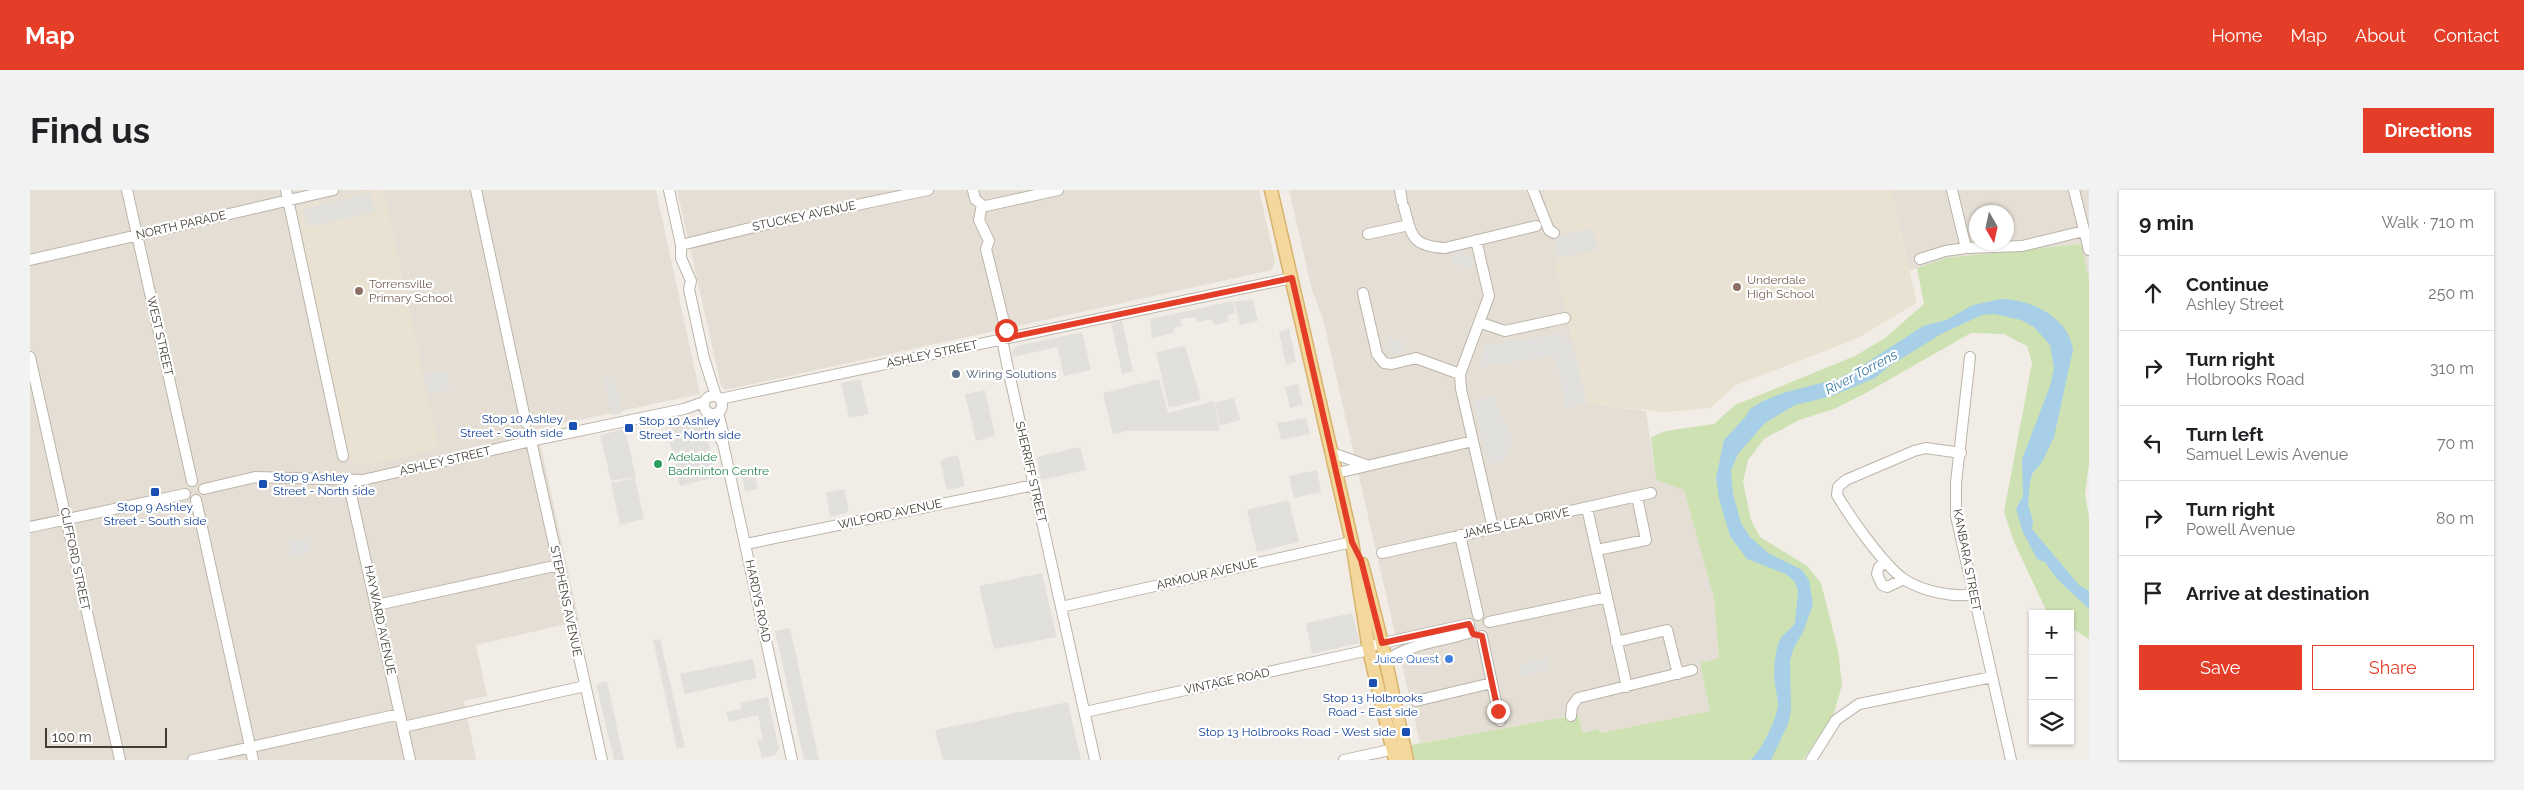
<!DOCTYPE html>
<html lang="en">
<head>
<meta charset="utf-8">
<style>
	body { margin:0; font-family:Raleway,sans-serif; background:#f2f2f2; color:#202124 }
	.controls { position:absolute; right:15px; bottom:15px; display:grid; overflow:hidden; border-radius:0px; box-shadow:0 1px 4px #0004 }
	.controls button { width:45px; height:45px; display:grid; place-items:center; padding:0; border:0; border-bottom:1px solid #e0e0e0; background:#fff; color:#202124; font:25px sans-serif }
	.compass { position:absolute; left:1939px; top:15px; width:45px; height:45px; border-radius:50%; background:#fff; box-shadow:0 1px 4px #0004; rotate:171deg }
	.scale { position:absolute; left:15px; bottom:12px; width:122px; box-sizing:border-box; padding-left:5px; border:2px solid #433d36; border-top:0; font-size:14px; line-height:18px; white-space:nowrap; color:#433d36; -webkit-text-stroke:4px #fff; paint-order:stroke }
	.stop { position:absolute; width:15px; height:15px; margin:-11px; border:4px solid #e43e29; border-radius:50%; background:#fff }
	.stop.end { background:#e43e29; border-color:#fff; box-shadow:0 1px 5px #0008 }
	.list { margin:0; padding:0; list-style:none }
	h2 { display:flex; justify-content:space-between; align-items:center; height:65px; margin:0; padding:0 20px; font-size:21px }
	h2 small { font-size:16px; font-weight:400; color:#757577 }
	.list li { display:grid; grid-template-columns:32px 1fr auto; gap:15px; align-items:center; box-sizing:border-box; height:75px; padding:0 20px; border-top:1px solid #e0e0e0 }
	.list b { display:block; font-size:19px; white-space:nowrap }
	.list p { margin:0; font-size:16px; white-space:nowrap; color:#757577 }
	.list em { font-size:16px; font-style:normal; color:#757577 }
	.actions { display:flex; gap:10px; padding:15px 20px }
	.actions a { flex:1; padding:11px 0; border:1px solid #e43e29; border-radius:0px; text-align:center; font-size:18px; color:#e43e29 }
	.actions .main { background:#e43e29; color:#fff }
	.icon { flex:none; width:28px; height:28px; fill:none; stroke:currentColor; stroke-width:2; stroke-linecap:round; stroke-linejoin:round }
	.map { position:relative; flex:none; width:2059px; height:570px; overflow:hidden; border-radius:0px }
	header { display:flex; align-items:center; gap:30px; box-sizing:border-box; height:70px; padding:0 25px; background:#e43e29; color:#fff }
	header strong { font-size:24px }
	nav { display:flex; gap:28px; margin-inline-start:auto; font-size:18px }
	.intro { display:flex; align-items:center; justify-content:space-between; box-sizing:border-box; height:120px; padding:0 30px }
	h1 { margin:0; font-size:35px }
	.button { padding:12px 22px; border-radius:0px; background:#e43e29; color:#fff; font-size:18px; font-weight:700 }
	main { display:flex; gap:30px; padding:0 30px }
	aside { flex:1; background:#fff; border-radius:0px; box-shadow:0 1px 4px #0004 }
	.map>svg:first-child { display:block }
	.residential { fill:#e4ded4; fill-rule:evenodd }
	.education { fill:#e9e1d1 }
	.green { fill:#cee1b2 }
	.parking { fill:#e2e0dd }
	.water { fill:#a7d0e8 }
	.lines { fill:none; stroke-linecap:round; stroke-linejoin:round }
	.minor-casing { stroke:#bbb4a9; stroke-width:12 }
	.major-casing { stroke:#d7b36d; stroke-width:15 }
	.minor { stroke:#fff; stroke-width:10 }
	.major { stroke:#f4d79c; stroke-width:12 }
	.route { stroke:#e43e29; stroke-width:6 }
	.education-dot { fill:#8d6e63; stroke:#fff; stroke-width:2 }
	.service-dot { fill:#5c6f8a; stroke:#fff; stroke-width:2 }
	.transit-dot { fill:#1a4fb4; stroke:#fff; stroke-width:2 }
	.leisure-dot { fill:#2e9e5b; stroke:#fff; stroke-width:2 }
	.shop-dot { fill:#3f7fe0; stroke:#fff; stroke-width:2 }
	.labels { text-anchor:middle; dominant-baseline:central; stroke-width:4.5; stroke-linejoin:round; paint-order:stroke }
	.street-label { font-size:12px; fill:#433d36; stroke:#fff }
	.education-label { font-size:12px; fill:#785e54; stroke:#fff; text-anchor:start }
	.service-label { font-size:12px; fill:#4e5e75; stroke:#fff; text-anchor:start }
	.transit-label { font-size:12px; fill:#164399; stroke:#fff; text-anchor:end }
	.leisure-label { font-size:12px; fill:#27864d; stroke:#fff; text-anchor:start }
	.shop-label { font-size:12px; fill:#366cbe; stroke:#fff; text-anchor:end }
	.water-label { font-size:14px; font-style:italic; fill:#3a7ba3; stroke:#fff }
</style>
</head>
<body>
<header>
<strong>Map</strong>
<nav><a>Home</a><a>Map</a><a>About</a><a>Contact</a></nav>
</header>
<div class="intro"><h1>Find us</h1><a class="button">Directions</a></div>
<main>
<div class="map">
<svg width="2059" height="570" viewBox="0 0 2059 570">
	<rect width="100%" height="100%" fill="#f1ede6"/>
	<path class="residential" d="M0 0H626L670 204 507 239 549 431 446 455 457 506 434 511 446 570H0Z
		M647 0H1229L1245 71 1242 80 695 200 691 196Z
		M1259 0H1514L1529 68 1524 69 1557 213 1616 221 1626 290 1654 299 1684 408 1689 468 1670 473 1680 521 1569 543 1568 539 1553 543 1548 525 1390 553 1293 129 1282 100Z
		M1861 0H2059V90L2050 54 1916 68 1880 81ZM1946 22H1976V52H1946Z"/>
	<path class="education" d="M342 0H354L409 259 328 277 319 268 264 17Z
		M1514 0H1861L1887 113 1826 149 1706 195 1680 218 1633 222 1557 213 1524 69 1529 67Z"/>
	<path class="green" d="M2051 54 2059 90V273L2055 305 2059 326V449L2040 437V424H2021L2016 420 1984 352 1974 322 2002 173 1997 156 1974 144 1941 143 1834 204 1804 219 1769 230 1734 249 1718 270 1713 292 1721 330 1730 347 1777 376 1791 393 1808 460 1812 495 1804 523 1773 570H1385L1381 555 1530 528 1548 525 1553 543 1568 539 1570 543 1680 521 1670 473 1689 468 1684 408 1654 300 1626 290 1621 247 1636 241 1684 234 1705 215 1825 166 1855 148 1894 114 1887 78 1916 68Z"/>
	<path class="parking" d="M341 2 345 22 277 37 273 19Z
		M1563 38 1568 60 1529 68 1524 46Z
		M1425 60 1445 67 1440 79 1420 72Z
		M1223 109 1228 131 1210 135 1204 112Z
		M1203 111 1205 123 1197 126 1198 132 1184 135 1182 129 1167 132 1165 127 1151 129 1152 136 1144 138V143L1122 148 1120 129Z
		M1092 130 1103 182 1092 184 1081 133Z
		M1259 138 1266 172 1256 175 1249 142Z
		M1052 142 1061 180 1034 186 1027 157 983 167 982 162 986 156Z
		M1534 143 1536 151 1542 150 1557 213 1536 218 1525 166 1449 177 1455 155Z
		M1359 147 1375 152 1370 165 1354 158Z
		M1155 156 1171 210 1139 218 1126 162Z
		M417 181 421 200 398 205 393 185Z
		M584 187 592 223 582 225 574 189Z
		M830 189 839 224 819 228 811 193Z
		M1129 189 1138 223 1184 211 1190 241H1095L1083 245 1073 203Z
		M1268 194 1273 215 1260 218 1255 197Z
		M955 200 965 246 946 251 935 204Z
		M1465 206 1470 225 1482 244 1481 260 1473 271 1458 275 1443 210Z
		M1204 208 1210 230 1190 236 1185 213Z
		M1276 228 1280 244 1251 250 1247 233Z
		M673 229 686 287 650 296 636 237Z
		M595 239 606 287 581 291 570 245Z
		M1050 257 1056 280 1011 290 1007 267Z
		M928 265 935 296 917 300 910 270Z
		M724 280 728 299 715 302 711 282Z
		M1287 280 1291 302 1264 308 1259 286Z
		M605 288 614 329 590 335 581 293Z
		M814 299 819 322 800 327 796 303Z
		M1259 310 1269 352 1227 362 1217 320Z
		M278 349 281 362 261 366 259 352Z
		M1012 383 1027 447 964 459 949 396Z
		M1322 423 1330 453 1282 464 1276 433Z
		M760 438 789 570H774L745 441Z
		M630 449 655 557 647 559 623 450Z
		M1517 468 1519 480 1491 487 1489 475Z
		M723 469 727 488 655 504 650 484Z
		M577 491 594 570H584L566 494Z
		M738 507 749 559 745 565 732 568 727 550 733 549 728 525 699 532 696 522 711 519 710 513Z
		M1038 512 1051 570H913L905 540Z"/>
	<path class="water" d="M1971 109C2000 109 2039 127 2043 160L2024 247 2012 272 2002 284 2000 293 1998 314 2003 331 2002 339 2049 395 2059 401V419L2027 389 2015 372 2007 369 1992 340 1986 319 1993 306 1992 269 2020 196 2024 178 2020 155 2004 137 1991 130 1964 124 1952 125 1911 144 1858 177 1845 188 1802 206 1765 215 1735 233 1708 264 1701 281 1703 304 1711 333 1720 347 1738 363 1772 380 1779 390 1783 414 1774 440 1763 460 1760 471 1761 521 1758 534 1741 570H1720C1731 563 1746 529 1748 516 1748 509 1746 502 1745 496 1743 483 1745 466 1748 454 1751 444 1760 441 1765 433L1768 401 1765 392 1756 384 1717 369 1700 346 1689 309 1686 288 1694 250 1716 226 1720 219 1733 211 1756 202 1807 189 1827 179 1893 136 1916 130 1943 115Z"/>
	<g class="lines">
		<defs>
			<path id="minor" d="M97 0 162 291
				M256 0 313 266
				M446 0 496 233
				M639 0 651 55V68L661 91 659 99 674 168 686 206
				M943 0 945 9 952 15
				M1370 0 1372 11
				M1503 0 1519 40 1524 43
				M1922 0 1936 58
				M2044 0 2059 60
				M952 15 949 30 959 51 956 59 976 140 972 149 977 174 1065 570
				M952 15 956 16 1028 0
				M1374 17C1382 47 1382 56 1415 58L1506 36
				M1338 44 1379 35
				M1446 50 1459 106 1430 184 1431 199 1463 338
				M651 55 741 33 898 0
				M1890 69 1915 61 1936 58 1992 56 2054 41
				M0 70 303 0
				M1333 103 1347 164 1354 173 1362 174 1386 168 1430 184
				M1451 133 1475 141 1535 128
				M0 167 90 570
				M1940 167 1926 293V326L1981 570
				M674 215a9 9 0 1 1 18 0a9 9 0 1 1-18 0Z
				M690 209 1262 88
				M679 223 680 232 693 253 762 570
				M688 223 694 246 693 252
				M501 251 572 570
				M1302 263 1336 275
				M1931 263 1896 258 1884 261 1816 290 1808 297 1807 305C1820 327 1854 376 1875 390 1893 401 1923 408 1943 404
				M1307 283 1443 251
				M318 291 380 570
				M174 299 225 287 333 290 501 251 654 219 674 212
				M166 310 223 570
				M1557 318 1597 497
				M0 337 155 304
				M1430 345 1448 425
				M716 354 1004 295
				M1567 360 1616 350 1607 307
				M1352 363 1621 303
				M1856 372 1849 377 1847 384 1852 395 1857 397 1874 389
				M347 415 529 375
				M1031 417 1322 352
				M1459 432 1577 407
				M1452 446 1470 531
				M1586 452 1637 440 1648 484
				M1344 455 1439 434
				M1356 471C1379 453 1413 452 1441 442
				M1386 511 1462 493
				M1055 522 1339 460
				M1541 526 1542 516 1548 508 1662 480
				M373 537 555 496
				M163 570 370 524
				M1314 570 1369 558
				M1781 570 1806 530 1829 514 1962 487"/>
			<path id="major" d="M1241 0 1322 352 1339 460 1365 570
				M1332 374 1352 453 1377 570"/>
		</defs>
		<use href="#minor" class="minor-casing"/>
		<use href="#major" class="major-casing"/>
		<use href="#minor" class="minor"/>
		<use href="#major" class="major"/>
	</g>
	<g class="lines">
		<path class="route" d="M976 140 972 149 1262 88 1322 352 1331 370 1352 453 1439 434 1443 444 1452 446 1468 521"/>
	</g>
	<g class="education-dot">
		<circle cx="1707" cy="97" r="5"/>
		<circle cx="329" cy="101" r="5"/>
	</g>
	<circle class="service-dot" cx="926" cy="184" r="5"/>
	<g class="transit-dot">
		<rect x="538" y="231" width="10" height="10" rx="2.5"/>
		<rect x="594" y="233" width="10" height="10" rx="2.5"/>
		<rect x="228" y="289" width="10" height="10" rx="2.5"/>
		<rect x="120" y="297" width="10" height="10" rx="2.5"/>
		<rect x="1338" y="488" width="10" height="10" rx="2.5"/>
		<rect x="1371" y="537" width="10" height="10" rx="2.5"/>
	</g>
	<circle class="leisure-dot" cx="628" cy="274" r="5"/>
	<circle class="shop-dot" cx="1419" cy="469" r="5"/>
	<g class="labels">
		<g class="street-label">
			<text transform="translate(774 26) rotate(-12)">STUCKEY AVENUE</text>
			<text transform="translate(151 35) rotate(-13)">NORTH PARADE</text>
			<text transform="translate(130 146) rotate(77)">WEST STREET</text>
			<text transform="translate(902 164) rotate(-12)">ASHLEY STREET</text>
			<text transform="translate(415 271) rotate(-13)">ASHLEY STREET</text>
			<text transform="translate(1001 282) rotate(77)">SHERRIFF STREET</text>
			<text transform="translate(860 324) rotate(-12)">WILFORD AVENUE</text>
			<text transform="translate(1486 333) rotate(-12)">JAMES LEAL DRIVE</text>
			<text transform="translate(45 369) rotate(78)">CLIFFORD STREET</text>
			<text transform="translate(1937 370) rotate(79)">KANBARA STREET</text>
			<text transform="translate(1177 384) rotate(-13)">ARMOUR AVENUE</text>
			<text transform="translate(536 411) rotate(78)">STEPHENS AVENUE</text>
			<text transform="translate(728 411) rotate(78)">HARDYS ROAD</text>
			<text transform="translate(350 430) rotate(78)">HAYWARD AVENUE</text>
			<text transform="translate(1197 491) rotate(-12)">VINTAGE ROAD</text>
		</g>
		<g class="education-label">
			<text x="1717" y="90">Underdale<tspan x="1717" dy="14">High School</tspan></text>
			<text x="339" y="94">Torrensville<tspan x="339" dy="14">Primary School</tspan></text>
		</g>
		<g class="service-label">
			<text x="936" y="184">Wiring Solutions</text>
		</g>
		<g class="transit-label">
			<text x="533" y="229">Stop 10 Ashley<tspan x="533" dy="14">Street - South side</tspan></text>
			<text x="609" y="231" text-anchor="start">Stop 10 Ashley<tspan x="609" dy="14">Street - North side</tspan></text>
			<text x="243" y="287" text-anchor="start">Stop 9 Ashley<tspan x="243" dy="14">Street - North side</tspan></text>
			<text x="125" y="317" text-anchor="middle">Stop 9 Ashley<tspan x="125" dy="14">Street - South side</tspan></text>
			<text x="1343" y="508" text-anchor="middle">Stop 13 Holbrooks<tspan x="1343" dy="14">Road - East side</tspan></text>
			<text x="1366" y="542">Stop 13 Holbrooks Road - West side</text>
		</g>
		<g class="leisure-label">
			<text x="638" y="267">Adelaide<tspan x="638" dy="14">Badminton Centre</tspan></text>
		</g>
		<g class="shop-label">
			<text x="1409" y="469">Juice Quest</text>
		</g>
		<g class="water-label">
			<text transform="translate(1831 182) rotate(-28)">River Torrens</text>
		</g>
	</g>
</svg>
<div class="controls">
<button>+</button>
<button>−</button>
<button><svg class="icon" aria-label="layers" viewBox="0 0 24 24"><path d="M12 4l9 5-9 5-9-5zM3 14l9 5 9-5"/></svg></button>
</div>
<svg class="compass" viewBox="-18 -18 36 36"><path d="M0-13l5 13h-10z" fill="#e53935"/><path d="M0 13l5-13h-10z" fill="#757577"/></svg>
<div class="scale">100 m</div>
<div class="stop" style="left:976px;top:140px"></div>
<div class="stop end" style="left:1468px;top:521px"></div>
</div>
<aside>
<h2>9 min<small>Walk · 710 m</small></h2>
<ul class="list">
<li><svg class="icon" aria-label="ahead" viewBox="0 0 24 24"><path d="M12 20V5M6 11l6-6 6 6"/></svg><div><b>Continue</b><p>Ashley Street</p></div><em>250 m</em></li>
<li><svg class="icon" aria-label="right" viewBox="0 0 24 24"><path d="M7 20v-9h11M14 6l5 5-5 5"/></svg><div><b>Turn right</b><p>Holbrooks Road</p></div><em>310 m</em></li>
<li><svg class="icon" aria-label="left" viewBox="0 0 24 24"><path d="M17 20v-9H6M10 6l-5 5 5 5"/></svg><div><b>Turn left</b><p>Samuel Lewis Avenue</p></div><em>70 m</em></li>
<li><svg class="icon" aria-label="right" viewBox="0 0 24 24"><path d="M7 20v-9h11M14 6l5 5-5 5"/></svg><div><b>Turn right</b><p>Powell Avenue</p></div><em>80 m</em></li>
<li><svg class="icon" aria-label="arrive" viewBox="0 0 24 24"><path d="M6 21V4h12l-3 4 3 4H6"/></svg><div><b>Arrive at destination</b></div></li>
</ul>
<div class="actions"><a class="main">Save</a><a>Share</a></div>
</aside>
</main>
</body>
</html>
